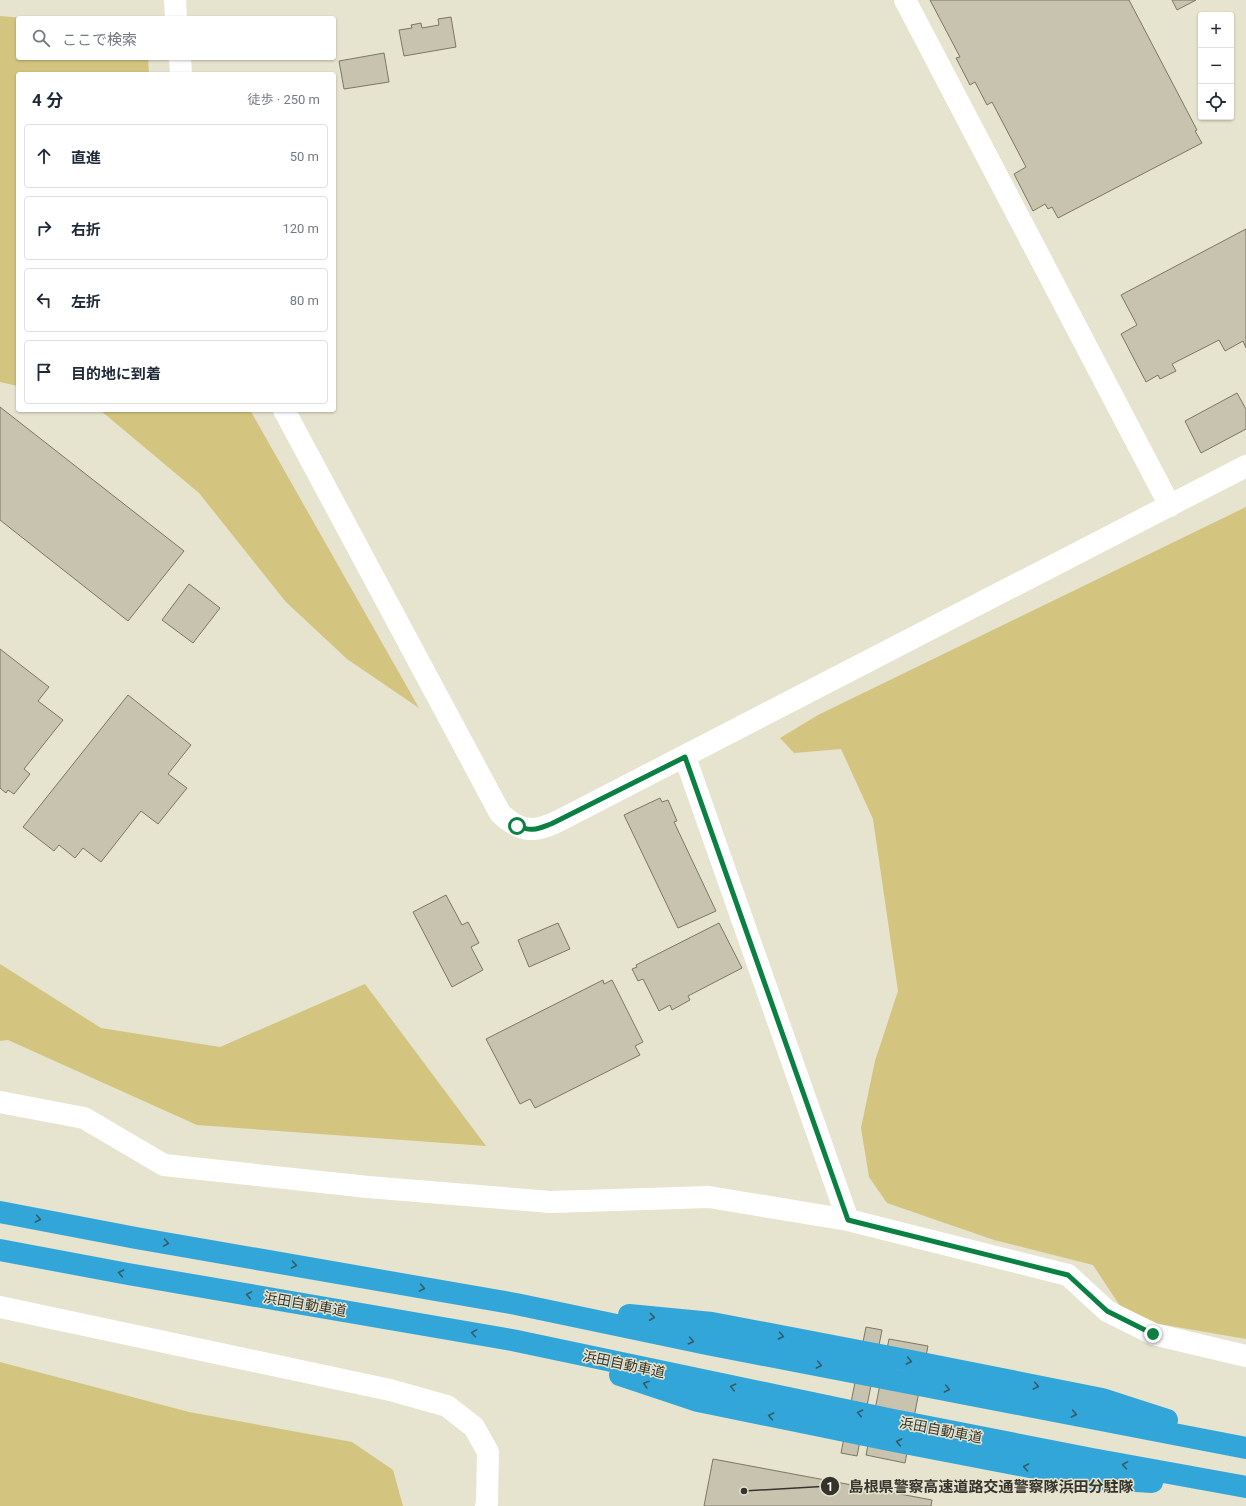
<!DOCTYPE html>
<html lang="ja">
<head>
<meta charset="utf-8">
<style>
	body { margin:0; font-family:Roboto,"Noto Sans JP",sans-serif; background:#f6f6f7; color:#1f2937 }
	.controls { position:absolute; right:12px; top:12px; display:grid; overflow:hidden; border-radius:4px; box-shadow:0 1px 3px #0004 }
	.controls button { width:36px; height:36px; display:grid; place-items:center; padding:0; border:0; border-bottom:1px solid #e0e1e3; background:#fff; color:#1f2937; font:20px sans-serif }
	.stop { position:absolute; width:12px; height:12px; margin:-9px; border:3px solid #0b8043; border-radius:50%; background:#fff }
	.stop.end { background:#0b8043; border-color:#fff; box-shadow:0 1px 4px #0008 }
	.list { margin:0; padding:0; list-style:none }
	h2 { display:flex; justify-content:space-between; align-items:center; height:52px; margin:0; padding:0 16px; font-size:17px }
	h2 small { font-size:13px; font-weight:400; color:#747a83 }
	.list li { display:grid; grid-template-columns:26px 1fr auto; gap:12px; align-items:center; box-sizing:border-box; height:64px; margin:0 8px 8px; padding:0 8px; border:1px solid #e0e1e3; border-radius:4px }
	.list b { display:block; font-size:15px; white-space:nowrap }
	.list em { font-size:13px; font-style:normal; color:#747a83 }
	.icon { flex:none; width:22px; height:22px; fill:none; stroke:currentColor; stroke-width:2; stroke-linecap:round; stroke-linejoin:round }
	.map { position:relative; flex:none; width:1246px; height:1506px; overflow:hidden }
	.search { position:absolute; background:#fff; box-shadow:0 1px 3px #0004; left:16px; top:16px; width:320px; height:44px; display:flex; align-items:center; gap:10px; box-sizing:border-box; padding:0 14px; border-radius:4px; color:#747a83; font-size:15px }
	.panel { position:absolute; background:#fff; box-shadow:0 1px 3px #0004; left:16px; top:72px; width:320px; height:340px; border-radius:4px }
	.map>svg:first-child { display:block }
	.green { fill:#d3c57f }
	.building { fill:#c7c3af; stroke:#7b7765 }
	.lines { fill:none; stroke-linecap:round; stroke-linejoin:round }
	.minor { stroke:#fff; stroke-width:22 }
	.tertiary { stroke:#fff; stroke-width:22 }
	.motorway { stroke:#33a6d9; stroke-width:22 }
	.oneway { stroke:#345c69 }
	.route { stroke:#0b8043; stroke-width:5 }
	.labels { text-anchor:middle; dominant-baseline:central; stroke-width:3; stroke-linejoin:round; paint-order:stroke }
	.street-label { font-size:14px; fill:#35342c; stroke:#e6e3ce }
	.leader { fill:none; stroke:#35342c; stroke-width:1.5 }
	.callout-dot { fill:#35342c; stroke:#e6e3ce; stroke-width:1.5 }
	.mark-label { font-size:12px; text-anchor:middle; font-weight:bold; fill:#fff }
	.callout-label { font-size:15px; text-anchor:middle; font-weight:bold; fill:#35342c; stroke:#e6e3ce; stroke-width:3; stroke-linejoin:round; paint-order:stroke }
</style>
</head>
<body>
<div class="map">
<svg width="1246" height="1506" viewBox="0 0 1246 1506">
	<rect width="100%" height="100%" fill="#e6e3ce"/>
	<path class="green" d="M0 16 23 18H18V58H148L149 74H18V386L0 382Z
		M100 410H250L419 708 347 659 286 602 199 493Z
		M1246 507V1339L1159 1324 1120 1306 1093 1265 994 1240 887 1203 869 1177 861 1128 875 1061 898 991 873 819 841 749 794 753 780 738 818 715Z
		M0 964 101 1028 220 1047 365 984 486 1146 197 1125 8 1040 0 1041Z
		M0 1362 189 1412 352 1442 393 1470 403 1506H0Z"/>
	<path class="building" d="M930 0H1129L1197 130 1195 131 1202 143 1058 218 1052 207 1048 209 1045 204 1033 211 1014 174 1026 167 992 102 987 105 975 82 970 85 956 58 960 57Z
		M1172 0H1196L1177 10Z
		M451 17 456 47 404 56 399 30 412 28 411 25 421 23 422 28 439 25 438 19Z
		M384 53 389 82 344 89 339 61Z
		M1246 229V348L1243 341 1225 351 1219 340 1172 364 1176 371 1160 379 1158 375 1146 382 1121 334 1137 325 1121 295Z
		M1237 393 1246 409V429L1201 453 1185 421Z
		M0 407 184 551 128 621 0 520Z
		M189 584 220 608 193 643 162 620Z
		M0 649 49 687 38 701 63 720 24 769 30 774 14 794 8 790 6 793 0 788Z
		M128 695 191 745 168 774 187 788 158 824 141 811 101 862 83 848 75 858 59 845 54 851 23 827Z
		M660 798 662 802 668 800 677 821 674 822 716 911 678 928 624 815Z
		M446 895 462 925 468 922 479 943 471 947 483 970 452 987 413 912Z
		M558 923 570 949 529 967 518 940Z
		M719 923 742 968 688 996 690 1000 672 1010 670 1005 659 1011 643 979 638 981 632 969 637 967 636 965Z
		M603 980 604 984 612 980 643 1042 635 1046 640 1055 535 1108 530 1099 520 1104 486 1039Z
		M866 1327 882 1330 857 1456 841 1453Z
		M889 1339 928 1346 905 1463 866 1455Z
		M713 1459 932 1500 931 1506H704Z"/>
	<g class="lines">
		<path class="minor" d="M685 757 848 1220
			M0 1102 84 1118 164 1165 368 1187 551 1202 709 1197 848 1220 1068 1275 1107 1311 1153 1334 1246 1356
			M0 1307 390 1390 447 1406 474 1427 488 1452 487 1503 486 1506"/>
		<path class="tertiary" d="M175 0 176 18
			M905 0 1170 506
			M180 58 181 74
			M284 410 500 813C528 841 546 827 576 812L1246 466"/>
		<path class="motorway" d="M0 1212 136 1238 516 1304 707 1344 1246 1448
			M0 1250 128 1274 512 1340 893 1420 1092 1459 1246 1487
			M629 1315 712 1323 906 1360 1102 1399 1167 1420
			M620 1375 698 1401 889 1440 1087 1478 1152 1482"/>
	</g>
	<defs><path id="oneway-chevron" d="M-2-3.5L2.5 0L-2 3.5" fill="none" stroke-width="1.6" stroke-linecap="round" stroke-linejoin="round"/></defs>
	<g class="oneway">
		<use href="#oneway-chevron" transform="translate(38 1219) rotate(11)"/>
		<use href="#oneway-chevron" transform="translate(166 1243) rotate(10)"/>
		<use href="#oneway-chevron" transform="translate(294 1265) rotate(10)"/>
		<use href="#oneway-chevron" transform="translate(121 1273) rotate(-169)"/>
		<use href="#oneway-chevron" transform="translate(422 1288) rotate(10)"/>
		<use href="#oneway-chevron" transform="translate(249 1295) rotate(-170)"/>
		<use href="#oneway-chevron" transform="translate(652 1317) rotate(6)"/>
		<use href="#oneway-chevron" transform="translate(474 1333) rotate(-170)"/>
		<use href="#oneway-chevron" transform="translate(781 1336) rotate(11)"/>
		<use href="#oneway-chevron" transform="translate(691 1341) rotate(12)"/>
		<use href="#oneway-chevron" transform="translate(909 1361) rotate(11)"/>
		<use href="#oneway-chevron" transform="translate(819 1365) rotate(11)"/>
		<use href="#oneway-chevron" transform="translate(646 1384) rotate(-162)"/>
		<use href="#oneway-chevron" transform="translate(1036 1386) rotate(11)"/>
		<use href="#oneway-chevron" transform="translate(733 1387) rotate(-168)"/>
		<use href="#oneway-chevron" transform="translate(947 1389) rotate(11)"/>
		<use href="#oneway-chevron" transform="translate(860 1413) rotate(-168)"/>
		<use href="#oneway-chevron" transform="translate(1074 1414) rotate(11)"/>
		<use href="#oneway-chevron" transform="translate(771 1416) rotate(-169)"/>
		<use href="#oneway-chevron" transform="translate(899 1442) rotate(-169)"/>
		<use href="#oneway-chevron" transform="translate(1125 1465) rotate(-170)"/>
		<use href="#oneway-chevron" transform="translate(1026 1467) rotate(-169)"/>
	</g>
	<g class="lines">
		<path class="route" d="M517 826C532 832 537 829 551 824L685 757 848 1220 1068 1275 1107 1311 1153 1334"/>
	</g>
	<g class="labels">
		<g class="street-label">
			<text transform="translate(305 1304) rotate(10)">浜田自動車道</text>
			<text transform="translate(624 1364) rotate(12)">浜田自動車道</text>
			<text transform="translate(941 1430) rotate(11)">浜田自動車道</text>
		</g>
	</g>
	<path class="leader" d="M744 1491L830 1486"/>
	<g class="callout-dot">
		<circle cx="744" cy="1491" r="4"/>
		<circle cx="830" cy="1486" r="10"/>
	</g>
	<g class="mark-label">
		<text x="830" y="1491">1</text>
	</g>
	<g class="callout-label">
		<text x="991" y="1492">島根県警察高速道路交通警察隊浜田分駐隊</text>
	</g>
</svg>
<div class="controls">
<button>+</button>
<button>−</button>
<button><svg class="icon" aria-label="locate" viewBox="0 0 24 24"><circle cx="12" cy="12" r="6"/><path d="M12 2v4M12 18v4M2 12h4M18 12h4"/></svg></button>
</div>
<div class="stop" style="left:517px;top:826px"></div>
<div class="stop end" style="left:1153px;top:1334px"></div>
<div class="search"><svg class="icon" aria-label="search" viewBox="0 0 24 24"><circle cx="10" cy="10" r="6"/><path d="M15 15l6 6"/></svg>ここで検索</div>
<section class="panel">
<h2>4 分<small>徒歩 · 250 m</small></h2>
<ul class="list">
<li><svg class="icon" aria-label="ahead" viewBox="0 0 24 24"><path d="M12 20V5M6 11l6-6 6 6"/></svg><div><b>直進</b></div><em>50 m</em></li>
<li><svg class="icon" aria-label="right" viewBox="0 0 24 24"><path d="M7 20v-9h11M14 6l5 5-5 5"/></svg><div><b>右折</b></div><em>120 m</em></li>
<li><svg class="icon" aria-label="left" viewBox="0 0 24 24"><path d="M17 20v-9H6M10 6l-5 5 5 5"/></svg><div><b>左折</b></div><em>80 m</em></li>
<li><svg class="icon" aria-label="arrive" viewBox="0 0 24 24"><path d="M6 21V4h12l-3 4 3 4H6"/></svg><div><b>目的地に到着</b></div></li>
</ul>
</section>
</div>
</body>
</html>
